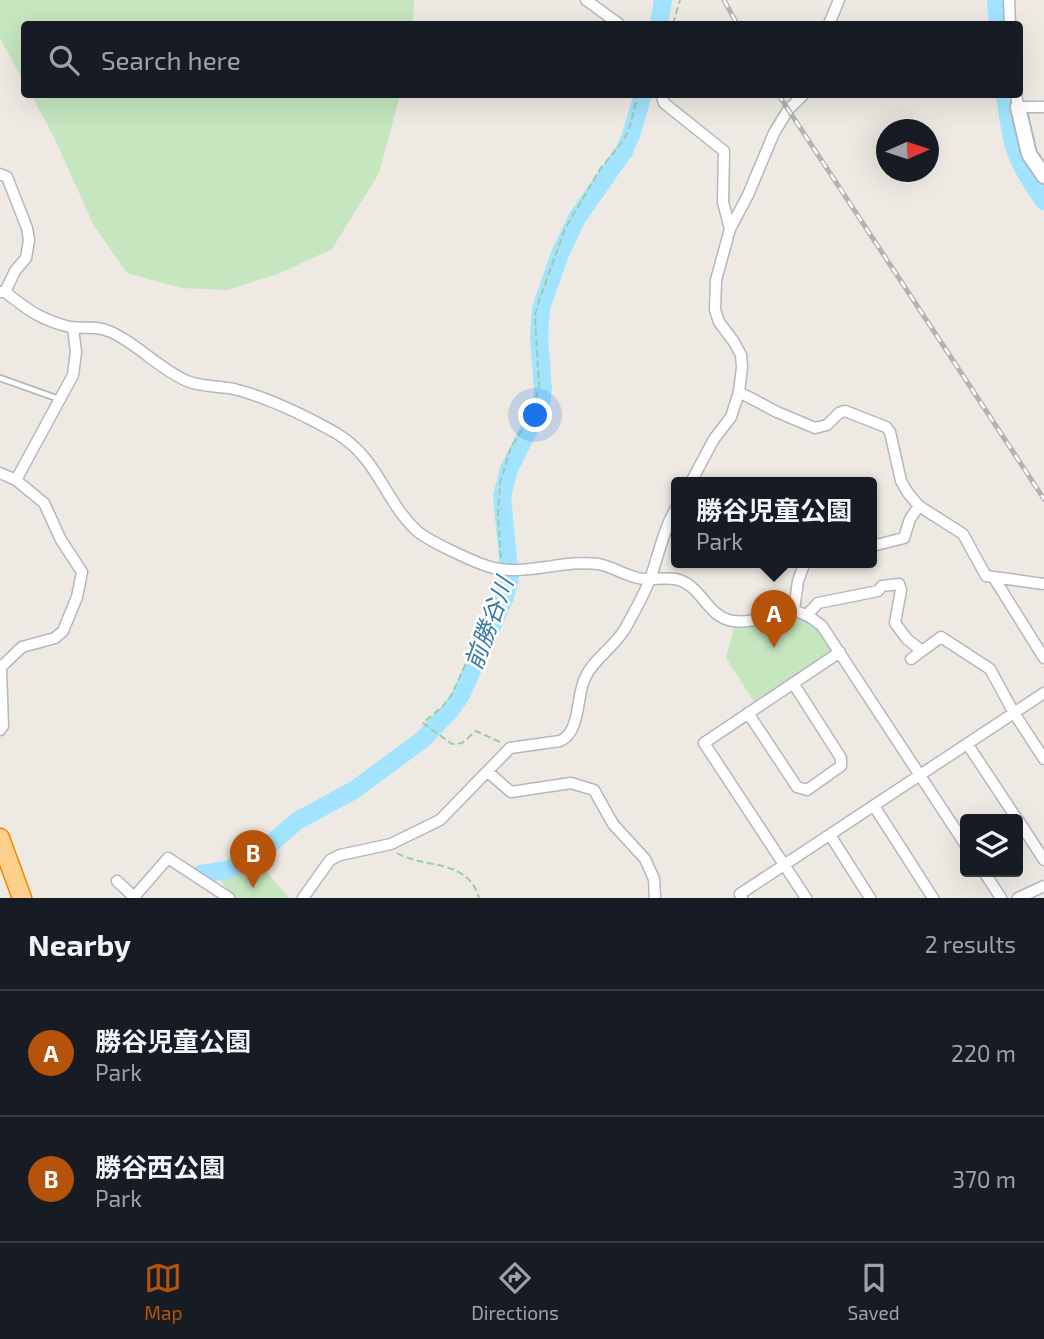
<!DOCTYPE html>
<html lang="en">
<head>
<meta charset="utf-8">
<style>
	body { margin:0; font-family:"Exo 2","Noto Sans JP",sans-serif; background:#20242c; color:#f1f3f6 }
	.controls { position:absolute; right:21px; bottom:21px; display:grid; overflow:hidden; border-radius:7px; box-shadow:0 7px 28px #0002 }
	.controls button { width:63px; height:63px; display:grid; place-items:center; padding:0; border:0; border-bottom:2px solid #363941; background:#171b24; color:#f1f3f6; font:35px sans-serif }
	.compass { position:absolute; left:876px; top:119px; width:63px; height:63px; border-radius:50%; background:#171b24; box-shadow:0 7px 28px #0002; rotate:87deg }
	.you { position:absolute; left:536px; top:416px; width:24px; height:24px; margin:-18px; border:5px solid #fff; border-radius:50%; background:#1a73e8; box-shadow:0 0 0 10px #1a73e833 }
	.badge { display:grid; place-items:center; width:46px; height:46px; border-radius:50%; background:#b45309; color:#fff; font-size:23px; font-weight:700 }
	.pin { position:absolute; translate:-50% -58px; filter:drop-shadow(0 2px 4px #0008) }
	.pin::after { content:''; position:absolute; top:37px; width:24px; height:21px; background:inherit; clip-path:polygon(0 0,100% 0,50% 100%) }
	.popup { position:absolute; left:671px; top:477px; width:206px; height:91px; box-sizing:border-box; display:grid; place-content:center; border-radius:7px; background:#171b24; filter:drop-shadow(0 2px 5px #0005); font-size:23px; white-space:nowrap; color:#9ea1a6 }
	.popup b { font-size:26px; color:#f1f3f6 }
	.popup::after { content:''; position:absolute; left:50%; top:100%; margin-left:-14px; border:14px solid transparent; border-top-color:#171b24 }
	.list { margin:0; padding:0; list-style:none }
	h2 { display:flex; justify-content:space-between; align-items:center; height:91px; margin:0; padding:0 28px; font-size:30px }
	h2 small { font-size:23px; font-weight:400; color:#9ea1a6 }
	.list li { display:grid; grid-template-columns:46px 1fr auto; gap:21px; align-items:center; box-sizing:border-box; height:126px; padding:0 28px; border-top:2px solid #363941 }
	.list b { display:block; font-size:26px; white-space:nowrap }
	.list p { margin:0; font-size:23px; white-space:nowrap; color:#9ea1a6 }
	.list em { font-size:23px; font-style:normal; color:#9ea1a6 }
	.icon { flex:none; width:38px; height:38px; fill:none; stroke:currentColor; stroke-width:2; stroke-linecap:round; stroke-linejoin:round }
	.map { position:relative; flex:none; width:1044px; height:898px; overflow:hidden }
	.search { position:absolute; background:#171b24; box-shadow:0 7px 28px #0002; left:21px; right:21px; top:21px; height:77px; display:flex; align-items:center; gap:18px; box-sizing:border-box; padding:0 24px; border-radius:7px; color:#9ea1a6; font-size:26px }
	.sheet { height:343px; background:#171b24 }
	nav { display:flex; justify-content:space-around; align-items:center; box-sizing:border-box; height:98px; border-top:2px solid #363941; background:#171b24; font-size:19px; color:#9ea1a6 }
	nav a { display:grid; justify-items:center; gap:4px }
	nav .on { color:#b45309 }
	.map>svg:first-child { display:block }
	.green { fill:#c5e6bf }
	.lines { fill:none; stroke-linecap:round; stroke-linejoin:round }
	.river { stroke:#a2e4ff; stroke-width:18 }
	.lane-casing { stroke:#b4b7bb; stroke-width:8 }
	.street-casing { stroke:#b4b7bb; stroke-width:13 }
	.secondary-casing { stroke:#b2b7bb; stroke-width:18 }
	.highway-casing { stroke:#f18400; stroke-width:21 }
	.path { stroke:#9bcca2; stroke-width:2; stroke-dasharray:7 3.5; stroke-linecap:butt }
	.lane { stroke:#fff; stroke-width:4.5 }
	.street { stroke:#fff; stroke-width:10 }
	.secondary { stroke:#fff; stroke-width:14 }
	.highway { stroke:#fdd08b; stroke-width:18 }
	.rail-casing { stroke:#b2b3b4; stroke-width:5 }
	.rail { stroke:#fff; stroke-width:2.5; stroke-dasharray:8; stroke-linecap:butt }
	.labels { text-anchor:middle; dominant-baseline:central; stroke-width:5; stroke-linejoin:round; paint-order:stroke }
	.water-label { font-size:24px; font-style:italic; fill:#3a7aa0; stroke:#fff }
</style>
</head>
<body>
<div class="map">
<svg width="1044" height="898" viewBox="0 0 1044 898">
	<rect width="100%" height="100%" fill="#eeeae3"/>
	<path class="green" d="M0 0H414L413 24H24V83L0 38Z
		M31 95H400L379 173 332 249 278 274 227 290 181 288 127 273 94 226 54 137Z
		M786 612 812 620 839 658 756 705 726 658 735 624Z
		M255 859 289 898H235L218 878Z"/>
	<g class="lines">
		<path class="river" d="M996 0 998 24
			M659 24 663 0
			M1005 94C1011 145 1014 159 1044 201
			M201 874 226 870 245 862 260 853 297 821 354 790 422 740 449 712 461 695 505 597 510 579 502 496 509 469 541 405 543 389 539 338 541 308 560 254 577 218 624 151 631 135 643 94"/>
		<defs>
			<path id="lane" d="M0 378 59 399"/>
			<path id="street" d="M586 0 619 24
				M1009 0 1010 24
				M829 24 839 0
				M661 94 664 103 724 151 723 202 730 229
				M1016 94 1018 107H1044
				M0 174 7 177 27 228 29 240 26 258 15 271 5 292
				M0 292H5C28 310 41 320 70 327 86 330 92 324 111 332 138 344 159 369 187 381 202 387 218 386 234 389 270 398 304 415 336 433 378 458 384 500 416 530 426 540 472 561 487 566 522 578 561 559 598 564 611 566 624 575 638 578 650 581 663 577 675 579 702 584 706 617 733 621 771 626 782 592 822 626L965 844
				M739 392 777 412 815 428 827 425 839 413 845 411 886 427 890 432 901 481 908 493 919 506 963 534 986 576 1044 584
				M0 473 16 480 44 503 61 540 82 572 77 597 63 631 55 638 22 647 0 668
				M16 480 73 375 76 352 73 328
				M691 482 714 439 731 417 739 392 742 367 741 355 734 342 719 322 715 310 716 280 730 229 748 195 774 133 788 110 804 94
				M872 546 904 538 910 519 919 506
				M994 578 1044 658
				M794 610 798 581 805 562
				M807 615 818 603 878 591 882 586 899 584 901 590 895 623 907 639 922 651
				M911 659 941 637 990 669 1014 713 1044 759
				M748 713 797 787 807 790 841 766V758L793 683
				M0 730 3 726 1 668
				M968 745 1017 819
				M488 772 511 792 571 783 594 790 613 824 645 859 654 879 655 898
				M874 806 933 898
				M1018 820 1044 860
				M830 835 870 898
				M984 872 1001 898
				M117 881 135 898
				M134 897 168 858 229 898
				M303 898 330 860 340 855 391 844 440 820 510 748 560 741C581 732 576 696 585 678 593 659 616 646 626 627 634 612 644 595 650 579 659 555 663 530 676 508
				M742 898 740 894 1044 693
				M806 898 704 743 840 652
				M1018 898 1044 886"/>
			<path id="secondary" d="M1018 107 1029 154 1044 176"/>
			<path id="highway" d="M0 838 22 898"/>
		</defs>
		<use href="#lane" class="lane-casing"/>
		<use href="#street" class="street-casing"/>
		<use href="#secondary" class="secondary-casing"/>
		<use href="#highway" class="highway-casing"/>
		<path class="path" d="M673 24 680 0
			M501 558 498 515 500 483 511 447 532 415 539 386 535 315 539 301 565 229 600 169 624 140 630 126 638 94
			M500 742 476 731 462 743 452 744 423 723 443 706 451 696 496 598 501 581
			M397 853C424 869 468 858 479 898"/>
		<use href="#lane" class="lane"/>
		<use href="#street" class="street"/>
		<use href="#secondary" class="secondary"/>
		<use href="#highway" class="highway"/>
		<defs>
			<path id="rail" d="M724 0 737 24
				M778 94 1044 499"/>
		</defs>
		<use href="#rail" class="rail-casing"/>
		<use href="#rail" class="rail"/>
	</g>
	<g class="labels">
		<g class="water-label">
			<text transform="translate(488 623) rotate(-70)">前勝谷川</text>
		</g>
	</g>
</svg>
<div class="controls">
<button><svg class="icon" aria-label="layers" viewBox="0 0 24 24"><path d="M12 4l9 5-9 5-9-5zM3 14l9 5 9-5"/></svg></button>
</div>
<svg class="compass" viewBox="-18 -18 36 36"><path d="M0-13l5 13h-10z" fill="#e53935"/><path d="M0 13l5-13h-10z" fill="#9ea1a6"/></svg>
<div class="you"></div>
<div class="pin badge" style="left:774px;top:648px">A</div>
<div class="popup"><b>勝谷児童公園</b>Park</div>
<div class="pin badge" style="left:253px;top:888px">B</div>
<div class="search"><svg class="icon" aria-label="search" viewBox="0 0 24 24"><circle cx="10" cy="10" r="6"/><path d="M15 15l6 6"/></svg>Search here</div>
</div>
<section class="sheet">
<h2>Nearby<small>2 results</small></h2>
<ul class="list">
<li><span class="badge">A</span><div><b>勝谷児童公園</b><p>Park</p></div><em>220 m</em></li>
<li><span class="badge">B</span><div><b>勝谷西公園</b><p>Park</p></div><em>370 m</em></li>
</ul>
</section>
<nav>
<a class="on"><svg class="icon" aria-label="map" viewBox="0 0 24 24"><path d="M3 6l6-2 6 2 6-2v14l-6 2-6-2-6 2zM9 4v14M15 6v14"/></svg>Map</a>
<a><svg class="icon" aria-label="directions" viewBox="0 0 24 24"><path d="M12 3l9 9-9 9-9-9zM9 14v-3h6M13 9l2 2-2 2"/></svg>Directions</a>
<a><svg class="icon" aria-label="saved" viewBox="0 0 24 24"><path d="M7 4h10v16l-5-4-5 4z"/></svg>Saved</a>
</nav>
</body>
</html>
